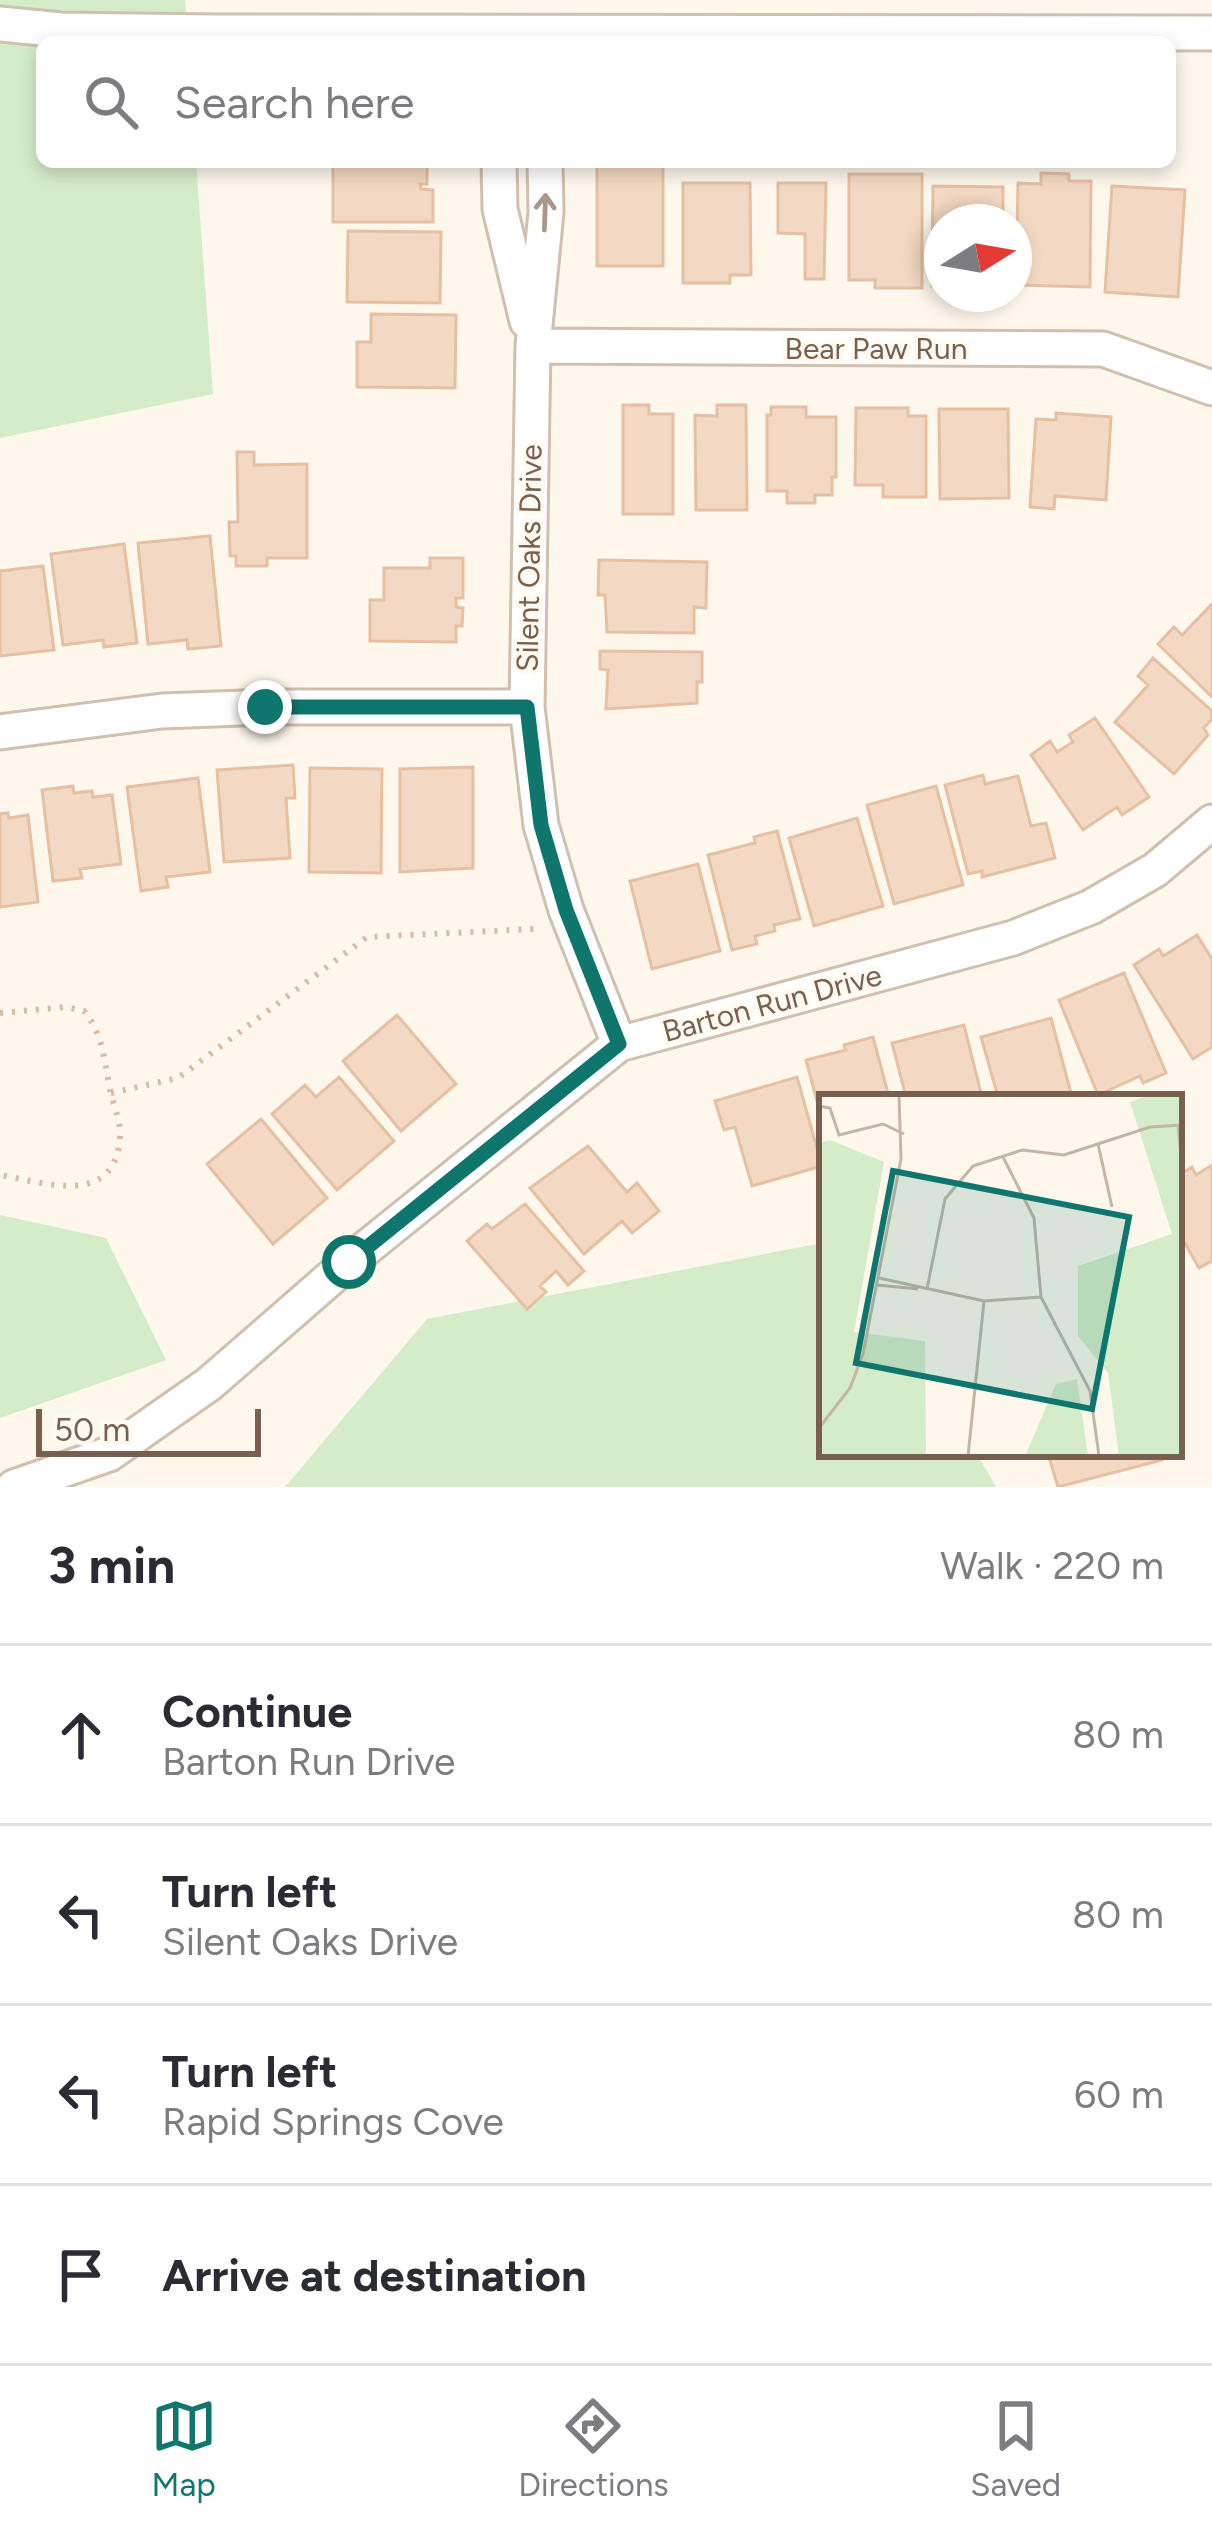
<!DOCTYPE html>
<html lang="en">
<head>
<meta charset="utf-8">
<style>
	body { margin:0; font-family:Figtree,sans-serif; background:#f7f7f7; color:#2b2b33 }
	.compass { position:absolute; left:924px; top:204px; width:108px; height:108px; border-radius:50%; background:#fff; box-shadow:0 6px 18px #0003; rotate:79deg }
	.scale { position:absolute; left:36px; bottom:30px; width:225px; box-sizing:border-box; padding-left:12px; border:6px solid #795f4d; border-top:0; font-size:33px; line-height:42px; white-space:nowrap; color:#795f4d; -webkit-text-stroke:9px #fffbf2; paint-order:stroke }
	.stop { position:absolute; width:36px; height:36px; margin:-27px; border:9px solid #0f766e; border-radius:50%; background:#fff }
	.stop.end { background:#0f766e; border-color:#fff; box-shadow:0 3px 12px #0008 }
	.list { margin:0; padding:0; list-style:none }
	h2 { display:flex; justify-content:space-between; align-items:center; height:156px; margin:0; padding:0 48px; font-size:51px }
	h2 small { font-size:39px; font-weight:400; color:#7c7c81 }
	.list li { display:grid; grid-template-columns:78px 1fr auto; gap:36px; align-items:center; box-sizing:border-box; height:180px; padding:0 48px; border-top:3px solid #e1e1e2 }
	.list b { display:block; font-size:45px; white-space:nowrap }
	.list p { margin:0; font-size:39px; white-space:nowrap; color:#7c7c81 }
	.list em { font-size:39px; font-style:normal; color:#7c7c81 }
	.icon { flex:none; width:66px; height:66px; fill:none; stroke:currentColor; stroke-width:2; stroke-linecap:round; stroke-linejoin:round }
	.map { position:relative; flex:none; width:1212px; height:1487px; overflow:hidden }
	.search { position:absolute; background:#fff; box-shadow:0 6px 18px #0003; left:36px; right:36px; top:36px; height:132px; display:flex; align-items:center; gap:30px; box-sizing:border-box; padding:0 42px; border-radius:18px; color:#7c7c81; font-size:45px }
	.sheet { height:876px; background:#fff }
	nav { display:flex; justify-content:space-around; align-items:center; box-sizing:border-box; height:168px; border-top:3px solid #e1e1e2; background:#fff; font-size:33px; color:#7c7c81 }
	nav a { display:grid; justify-items:center; gap:6px }
	nav .on { color:#0f766e }
	.map>svg:first-child { display:block }
	.green { fill:#d5ecc9 }
	.building { fill:#f3d8c3; stroke:#e5c0a3; stroke-width:3 }
	.lines { fill:none; stroke-linecap:round; stroke-linejoin:round }
	.minor-casing { stroke:#d0c0b0; stroke-width:39 }
	.path { stroke:#d8bca5; stroke-width:6; stroke-dasharray:3 9; stroke-linecap:butt }
	.minor { stroke:#fff; stroke-width:33 }
	.oneway { stroke:#a8978b }
	.route { stroke:#0f766e; stroke-width:15 }
	.labels { text-anchor:middle; dominant-baseline:central; stroke-width:9; stroke-linejoin:round; paint-order:stroke }
	.street-label { font-size:30px; fill:#795f4d; stroke:#fffbf2 }
	.inset-road { fill:none; stroke:#c4b5a7; stroke-width:3 }
	.view { fill:#0f766e; fill-opacity:0.15; stroke:#0f766e; stroke-width:6 }
	.inset-edge { fill:none; stroke:#795f4d; stroke-width:6 }
</style>
</head>
<body>
<div class="map">
<svg width="1212" height="1487" viewBox="0 0 1212 1487">
	<rect width="100%" height="100%" fill="#fdf7ec"/>
	<path class="green" d="M0 0H185L188 42H42V162H196L213 394 0 438Z
		M0 1215 106 1238 166 1360 0 1418Z
		M822 1243V1454H977L996 1487H285L427 1319Z"/>
	<path class="building" d="M333 162H427V184H420L421 189 433 190V222H333Z
		M597 162H663V266H597Z
		M1041 173 1069 174V181H1091L1090 287 1016 285 1018 183 1041 184Z
		M849 174H922V288H875V280H849Z
		M683 183H750L751 275H730V283H683Z
		M778 183H826L824 279H805V234L778 233Z
		M933 186 1003 187V222H942V286H932Z
		M1112 186 1185 190 1178 297 1105 292Z
		M348 231 441 232 440 303 347 302Z
		M371 314 456 315 455 388 357 387V342H371Z
		M623 405H649V414H673V514H623Z
		M717 405H746L747 510H696L695 415 717 416Z
		M771 407H806V417H836V477H832V495H815V503H787V491H767V415H771Z
		M856 408H908V416H926V497H883V485H855Z
		M939 409H1008L1009 498 940 499Z
		M1056 413 1111 417 1106 500 1055 496 1054 509 1030 507 1036 419 1056 420Z
		M237 452H254V465L307 464V558H267V566H236V556H230L229 522H238Z
		M210 536 221 646 188 649 187 640 148 644 138 543Z
		M124 544 137 643 104 647 103 640 63 645 51 554Z
		M430 558H463V598H456V607L463 608 462 626H456V642L370 641V600H384V568H430Z
		M599 560 707 562 706 608 694 607V633L607 632 605 595H598Z
		M43 566 54 650 0 656V571Z
		M1212 604V697L1158 644 1174 627 1182 635Z
		M600 651 702 652V682H697V703L606 709 608 670 600 669Z
		M1153 658 1212 711V719L1204 728 1208 735 1174 774 1115 722 1148 685 1138 676Z
		M1095 718 1149 797 1122 815 1117 807 1083 830 1031 755 1050 741 1057 752 1073 742 1069 735Z
		M293 765 295 798H286L290 858 224 862 217 770Z
		M473 767V868L400 872V769Z
		M310 768 382 769 381 873 309 872Z
		M983 775 985 784 1018 776 1031 826 1046 823 1055 858 982 877V871L968 874 945 785Z
		M198 778 210 872 166 877 168 887 141 891 127 787Z
		M73 786 74 793 92 791 93 797 112 795 121 864 80 869 82 878 53 881 42 790Z
		M936 786 963 885 894 904 867 805Z
		M8 813 9 818 28 815 38 902 0 907V814Z
		M857 818 883 906 814 926 789 838Z
		M777 831 800 919 774 925 775 931 755 936 757 944 732 950 708 855 755 843 754 837Z
		M698 864 720 951 652 969 630 881Z
		M1197 935 1212 959V1047L1193 1059 1134 965 1159 949 1163 956Z
		M1124 973 1166 1073 1143 1083 1140 1076 1098 1095 1059 1000Z
		M397 1015 456 1084 401 1131 343 1061Z
		M1051 1018 1072 1097H998L981 1037Z
		M964 1025 982 1097H906L892 1043Z
		M873 1037 889 1097H822V1120L806 1060 846 1050 844 1045Z
		M339 1077 394 1141 337 1190 272 1114 305 1085 316 1097Z
		M797 1077 822 1166 752 1186 735 1127 724 1130 715 1101Z
		M261 1119 327 1198 273 1244 207 1164Z
		M588 1146 627 1192 637 1183 659 1211 632 1233 622 1221 584 1254 530 1188Z
		M1212 1165V1261L1199 1268 1179 1233V1175L1192 1167 1196 1175Z
		M525 1204 584 1271 568 1285 556 1271 540 1286 546 1292 527 1309 467 1241 487 1224 492 1229Z
		M1048 1454H1160L1162 1460 1058 1487Z"/>
	<g class="lines">
		<defs>
			<path id="minor" d="M0 24 61 30 217 32 1212 33
				M499 162 500 209 527 321
				M545 162 546 212 533 346 527 707 541 825 566 910 619 1044
				M533 346 1103 349 1212 388
				M0 732 162 711 270 707H527
				M14 1487 109 1454 209 1384 349 1262 619 1044 1013 938 1091 907 1155 870 1212 822"/>
		</defs>
		<use href="#minor" class="minor-casing"/>
		<path class="path" d="M0 1013 66 1007 84 1011C103 1034 104 1060 110 1090 113 1104 121 1122 120 1136 116 1208 46 1183 0 1175
			M111 1093 178 1078 367 937 534 929"/>
		<use href="#minor" class="minor"/>
	</g>
	<defs><path id="oneway-shaft" d="M-6 0H5M1.5-3L5.5 0L1.5 3" fill="none" stroke-width="1.6" stroke-linecap="round" stroke-linejoin="round" transform="scale(3)"/></defs>
	<use class="oneway" href="#oneway-shaft" transform="translate(545 212) rotate(-88)"/>
	<g class="lines">
		<path class="route" d="M265 707H527L541 825 566 910 619 1044 349 1262"/>
	</g>
	<g class="labels">
		<g class="street-label">
			<text x="876" y="348">Bear Paw Run</text>
			<text transform="translate(529 558) rotate(-89)">Silent Oaks Drive</text>
			<text transform="translate(772 1003) rotate(-15)">Barton Run Drive</text>
		</g>
	</g>
	<g transform="translate(819 1094)">
		<rect width="363" height="363" fill="#fdf7ec"/>
		<path d="M331 1H363V362H300L289 279 259 242V172L353 140 311 8ZM11 46 65 68 35 238 106 247 107 362H0V49ZM258 285 269 362H206L237 290Z" fill="#d5ecc9"/>
		<path class="inset-road" d="M0 12 11 14 20 41 64 30 85 40M359 31 363 70M279 50 293 113M184 63 215 124 222 203 271 297 280 362M60 184 165 207 222 203M58 191 99 195M108 195 126 105 154 72 203 56 245 61 331 33 363 31M0 334 31 294 44 260 82 65 80 1M149 362 165 207"/>
		<path class="view" d="M74 77 310 123 273 315 37 269Z"/>
		<rect width="363" height="363" class="inset-edge"/>
	</g>
</svg>
<svg class="compass" viewBox="-18 -18 36 36"><path d="M0-13l5 13h-10z" fill="#e53935"/><path d="M0 13l5-13h-10z" fill="#7c7c81"/></svg>
<div class="scale">50 m</div>
<div class="stop" style="left:349px;top:1262px"></div>
<div class="stop end" style="left:265px;top:707px"></div>
<div class="search"><svg class="icon" aria-label="search" viewBox="0 0 24 24"><circle cx="10" cy="10" r="6"/><path d="M15 15l6 6"/></svg>Search here</div>
</div>
<section class="sheet">
<h2>3 min<small>Walk · 220 m</small></h2>
<ul class="list">
<li><svg class="icon" aria-label="ahead" viewBox="0 0 24 24"><path d="M12 20V5M6 11l6-6 6 6"/></svg><div><b>Continue</b><p>Barton Run Drive</p></div><em>80 m</em></li>
<li><svg class="icon" aria-label="left" viewBox="0 0 24 24"><path d="M17 20v-9H6M10 6l-5 5 5 5"/></svg><div><b>Turn left</b><p>Silent Oaks Drive</p></div><em>80 m</em></li>
<li><svg class="icon" aria-label="left" viewBox="0 0 24 24"><path d="M17 20v-9H6M10 6l-5 5 5 5"/></svg><div><b>Turn left</b><p>Rapid Springs Cove</p></div><em>60 m</em></li>
<li><svg class="icon" aria-label="arrive" viewBox="0 0 24 24"><path d="M6 21V4h12l-3 4 3 4H6"/></svg><div><b>Arrive at destination</b></div></li>
</ul>
</section>
<nav>
<a class="on"><svg class="icon" aria-label="map" viewBox="0 0 24 24"><path d="M3 6l6-2 6 2 6-2v14l-6 2-6-2-6 2zM9 4v14M15 6v14"/></svg>Map</a>
<a><svg class="icon" aria-label="directions" viewBox="0 0 24 24"><path d="M12 3l9 9-9 9-9-9zM9 14v-3h6M13 9l2 2-2 2"/></svg>Directions</a>
<a><svg class="icon" aria-label="saved" viewBox="0 0 24 24"><path d="M7 4h10v16l-5-4-5 4z"/></svg>Saved</a>
</nav>
</body>
</html>
